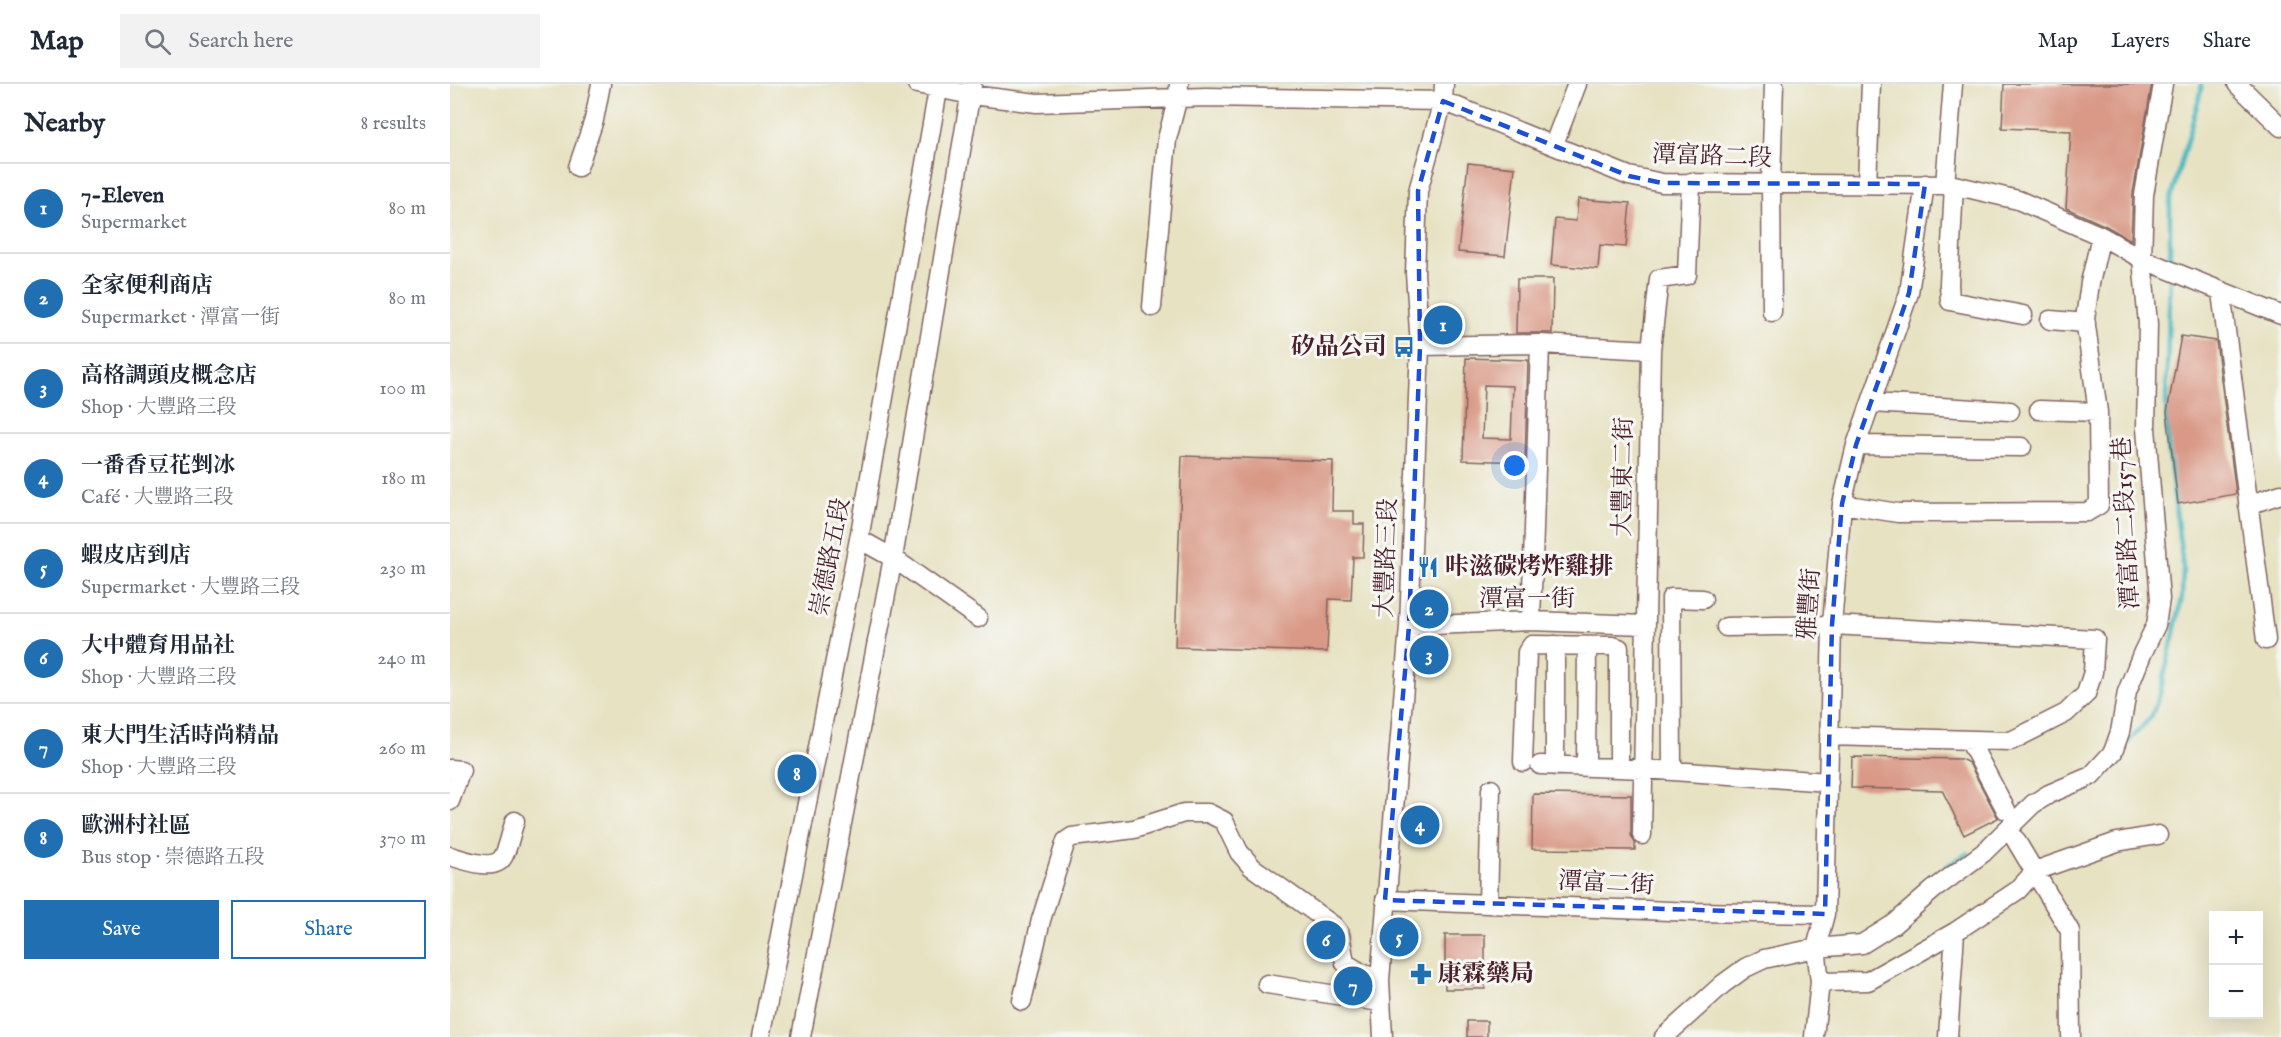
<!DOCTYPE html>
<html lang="en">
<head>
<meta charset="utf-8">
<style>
	body { margin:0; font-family:"IM FELL English","Noto Serif TC",serif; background:#f2f2f3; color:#1f2937 }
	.controls { position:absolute; right:18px; bottom:18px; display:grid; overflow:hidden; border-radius:0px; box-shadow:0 6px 24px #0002 }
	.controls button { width:54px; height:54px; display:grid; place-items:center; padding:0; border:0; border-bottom:2px solid #e0e1e3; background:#fff; color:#1f2937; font:30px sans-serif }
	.you { position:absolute; left:1065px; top:382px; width:21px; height:21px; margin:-15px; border:4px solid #fff; border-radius:50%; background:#1a73e8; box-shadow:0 0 0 9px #1a73e833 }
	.badge { display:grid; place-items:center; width:39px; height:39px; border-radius:50%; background:#1f6fb2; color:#fff; font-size:20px; font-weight:700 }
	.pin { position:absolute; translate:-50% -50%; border:3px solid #fff; box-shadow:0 2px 6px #0006 }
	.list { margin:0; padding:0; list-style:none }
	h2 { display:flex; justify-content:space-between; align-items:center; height:78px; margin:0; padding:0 24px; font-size:26px }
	h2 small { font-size:20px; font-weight:400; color:#747a83 }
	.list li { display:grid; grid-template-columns:39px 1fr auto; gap:18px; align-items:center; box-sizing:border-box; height:90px; padding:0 24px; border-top:2px solid #e0e1e3 }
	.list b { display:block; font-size:22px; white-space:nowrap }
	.list p { margin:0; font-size:20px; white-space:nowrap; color:#747a83 }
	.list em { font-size:20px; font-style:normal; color:#747a83 }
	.actions { display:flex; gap:12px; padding:18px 24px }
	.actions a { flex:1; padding:14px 0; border:2px solid #1f6fb2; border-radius:0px; text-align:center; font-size:21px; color:#1f6fb2 }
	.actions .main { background:#1f6fb2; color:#fff }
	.icon { flex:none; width:33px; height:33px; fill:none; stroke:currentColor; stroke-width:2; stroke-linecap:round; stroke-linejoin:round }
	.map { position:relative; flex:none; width:1831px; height:953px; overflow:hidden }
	header { display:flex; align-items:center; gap:36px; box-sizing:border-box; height:84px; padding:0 30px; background:#fff; border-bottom:2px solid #e0e1e3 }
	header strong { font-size:28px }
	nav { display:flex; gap:33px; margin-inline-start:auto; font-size:21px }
	.search { width:420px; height:54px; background:#f2f2f3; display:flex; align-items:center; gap:15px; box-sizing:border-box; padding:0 21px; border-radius:0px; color:#747a83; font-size:22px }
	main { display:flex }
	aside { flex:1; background:#fff }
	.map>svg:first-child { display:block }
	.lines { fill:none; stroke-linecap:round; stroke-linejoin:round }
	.stream { stroke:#46b6be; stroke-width:4.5 }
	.building { fill:#d99986; fill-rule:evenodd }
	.minor-casing { stroke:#816360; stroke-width:21 }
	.minor { stroke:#fff; stroke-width:18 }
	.marked { fill:none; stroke:#1d4ed8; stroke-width:4.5; stroke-dasharray:12 8; stroke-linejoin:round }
	.labels { text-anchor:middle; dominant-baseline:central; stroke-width:6; stroke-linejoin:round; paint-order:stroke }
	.street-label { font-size:24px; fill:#4a1f2b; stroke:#f6f6f2 }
	.poi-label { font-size:24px; font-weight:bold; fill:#4a1f2b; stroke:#f6f6f2; text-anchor:start }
</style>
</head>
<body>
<header>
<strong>Map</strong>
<div class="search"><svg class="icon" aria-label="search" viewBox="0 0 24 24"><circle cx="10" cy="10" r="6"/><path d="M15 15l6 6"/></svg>Search here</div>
<nav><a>Map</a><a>Layers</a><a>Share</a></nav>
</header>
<main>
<aside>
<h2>Nearby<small>8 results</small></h2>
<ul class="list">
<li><span class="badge">1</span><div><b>7-Eleven</b><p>Supermarket</p></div><em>80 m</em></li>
<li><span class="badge">2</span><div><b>全家便利商店</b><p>Supermarket · 潭富一街</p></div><em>80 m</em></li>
<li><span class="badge">3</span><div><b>高格調頭皮概念店</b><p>Shop · 大豐路三段</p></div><em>100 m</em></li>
<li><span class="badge">4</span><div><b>一番香豆花剉冰</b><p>Café · 大豐路三段</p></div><em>180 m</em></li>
<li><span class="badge">5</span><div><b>蝦皮店到店</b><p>Supermarket · 大豐路三段</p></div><em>230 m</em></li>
<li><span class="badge">6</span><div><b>大中體育用品社</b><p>Shop · 大豐路三段</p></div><em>240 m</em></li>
<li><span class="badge">7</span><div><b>東大門生活時尚精品</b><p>Shop · 大豐路三段</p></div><em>260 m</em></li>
<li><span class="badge">8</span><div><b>歐洲村社區</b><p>Bus stop · 崇德路五段</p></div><em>370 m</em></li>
</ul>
<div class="actions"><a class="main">Save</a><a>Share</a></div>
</aside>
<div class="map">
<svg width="1831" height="953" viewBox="0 0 1831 953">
	<rect width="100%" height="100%" fill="#f6f6f2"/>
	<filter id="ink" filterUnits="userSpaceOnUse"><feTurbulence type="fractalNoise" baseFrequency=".0167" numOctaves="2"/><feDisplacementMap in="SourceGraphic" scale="12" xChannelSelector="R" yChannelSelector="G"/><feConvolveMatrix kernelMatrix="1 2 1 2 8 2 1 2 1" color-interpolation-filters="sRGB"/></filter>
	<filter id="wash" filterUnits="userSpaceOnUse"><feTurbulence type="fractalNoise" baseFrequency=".008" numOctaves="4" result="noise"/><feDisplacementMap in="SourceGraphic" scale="24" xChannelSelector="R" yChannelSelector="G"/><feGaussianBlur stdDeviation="1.35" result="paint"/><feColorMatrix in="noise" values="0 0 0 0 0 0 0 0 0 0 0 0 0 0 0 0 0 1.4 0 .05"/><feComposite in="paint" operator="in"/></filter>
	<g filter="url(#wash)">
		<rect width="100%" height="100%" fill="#e7e2c2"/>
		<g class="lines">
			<path class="stream" d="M1720 182V118L1751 7V0
				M1671 666 1701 633 1710 610 1732 514 1733 484 1718 362 1716 318 1720 190
				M1484 795 1499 781 1518 769"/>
		</g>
		<g id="blocks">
			<path class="building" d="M1554 0H1702L1683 109 1681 156 1656 142 1616 124 1621 47 1552 44Z
				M1018 79 1065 84 1055 172 1008 168Z
				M1128 115 1180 119 1176 163 1150 161 1148 185 1101 181 1105 135 1126 137Z
				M1067 195H1103L1102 249H1066Z
				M1731 252 1766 257 1786 410 1728 420 1717 328Z
				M1016 274 1078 276 1075 378 1013 376ZM1034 301 1063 302 1061 355 1032 354Z
				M732 372 883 377 882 427H904V440H914L913 473H903L901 516 879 515 877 568 725 563Z
				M1402 673 1511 675 1519 679 1548 734 1514 751 1492 706 1401 704Z
				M1083 710 1181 711V751L1185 759V766L1082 765Z
				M995 851H1035V905H995Z
				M1017 937H1037V953H1017Z"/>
		</g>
	</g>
	<g filter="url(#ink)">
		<use href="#blocks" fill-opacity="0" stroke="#816360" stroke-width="1.5"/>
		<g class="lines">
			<defs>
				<path id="minor" d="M467 0 521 11 587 19 756 13 993 17 1179 92 1212 99 1504 101 1568 116 1651 152 1692 175 1831 231
					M1787 0 1831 43
					M1104 60 1127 0
					M128 83 144 36 151 0
					M1417 100 1421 0
					M1495 101 1503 0
					M1504 101 1499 200 1500 217 1573 231
					M1771 208 1816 556
					M702 223 717 55 728 13 729 0
					M1322 228 1321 99 1324 0
					M1600 236 1636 239
					M970 262 1090 260 1201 266
					M1421 319 1560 327
					M1589 326 1648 328
					M1406 361 1572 363
					M1392 420 1448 429 1637 428 1649 421 1648 328 1635 235 1640 199 1651 152
					M1798 421 1831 410
					M409 455 443 474 528 534
					M1081 537 1090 260
					M959 542 1081 537 1195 541
					M1276 543 1382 541 1645 555 1643 588 1636 610 1616 629 1561 657 1379 652
					M1105 561V682
					M1519 656 1556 726
					M1073 678 1077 568 1082 561 1163 562 1169 564V684
					M1090 681 1194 685 1379 698
					M1136 683 1137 562
					M0 685 11 686 0 717
					M1222 687 1221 514 1253 515
					M1192 751 1201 266 1209 195 1237 191 1241 98
					M1565 755 1620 847 1621 953
					M0 772C14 776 44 788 53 773 59 763 61 747 65 737
					M935 816 1245 828 1375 830
					M1038 819 1041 705
					M1370 898 1418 897 1505 848 1568 806 1585 787 1667 758 1708 751
					M817 900 930 918
					M572 917 591 836 616 757 622 753 684 745 734 729H758L774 737 789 768 802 783 884 842 890 850 895 879 910 888 930 896
					M311 953 409 455 489 0
					M351 953 443 474 522 1
					M933 953 930 896 959 542 970 262 965 189 968 107 993 17 994 0
					M1214 953 1273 900 1295 884 1314 875 1366 864 1412 860 1444 840 1483 806 1533 769 1583 720 1599 710 1641 692 1663 668 1670 648 1677 608 1692 570 1706 541 1710 515 1696 344 1698 240 1692 175 1694 111 1713 0
					M1364 953 1370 898 1366 864 1375 830 1382 541 1392 420 1406 361 1459 209 1475 100
					M1498 953 1505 848"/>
			</defs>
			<use href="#minor" class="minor-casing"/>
			<use href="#minor" class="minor"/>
		</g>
	</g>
	<path class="marked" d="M993 17 1179 92 1212 99 1475 100 1459 209 1406 361 1392 420 1382 541 1375 830 935 816 959 542 970 262 968 107Z"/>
	<defs>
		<symbol id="bus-bare" viewBox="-9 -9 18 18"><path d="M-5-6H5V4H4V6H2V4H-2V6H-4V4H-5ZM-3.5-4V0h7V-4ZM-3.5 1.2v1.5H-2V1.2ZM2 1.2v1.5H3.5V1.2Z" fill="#1f6fb2" stroke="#f6f6f2" stroke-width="2.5" paint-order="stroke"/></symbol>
		<symbol id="restaurant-bare" viewBox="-9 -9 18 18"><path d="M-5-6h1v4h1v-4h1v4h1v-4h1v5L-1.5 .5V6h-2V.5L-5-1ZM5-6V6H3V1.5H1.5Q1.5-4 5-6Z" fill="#1f6fb2" stroke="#f6f6f2" stroke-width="2.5" paint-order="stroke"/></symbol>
		<symbol id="pharmacy-bare" viewBox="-9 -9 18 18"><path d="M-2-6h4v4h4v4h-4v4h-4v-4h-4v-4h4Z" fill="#1f6fb2" stroke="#f6f6f2" stroke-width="2.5" paint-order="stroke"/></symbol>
	</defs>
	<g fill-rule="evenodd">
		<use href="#bus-bare" x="939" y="248" width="30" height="30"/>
		<use href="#restaurant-bare" x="963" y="468" width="30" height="30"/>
		<use href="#pharmacy-bare" x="956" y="875" width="30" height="30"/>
	</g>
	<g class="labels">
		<g class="street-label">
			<text transform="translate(1262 73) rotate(2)">潭富路二段</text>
			<text transform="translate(1174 393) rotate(-89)">大豐東二街</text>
			<text transform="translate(1677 439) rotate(-93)">潭富路二段157巷</text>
			<text transform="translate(381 473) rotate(-79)">崇德路五段</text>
			<text transform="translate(937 474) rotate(-88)">大豐路三段</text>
			<text x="1077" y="515">潭富一街</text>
			<text transform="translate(1360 520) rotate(-86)">雅豐街</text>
			<text transform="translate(1156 800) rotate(3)">潭富二街</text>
		</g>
		<g class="poi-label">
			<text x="937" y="263" text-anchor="end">矽品公司</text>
			<text x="995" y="483">咔滋碳烤炸雞排</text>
			<text x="988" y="890">康霖藥局</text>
		</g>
	</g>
</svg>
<div class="controls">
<button>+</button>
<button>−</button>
</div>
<div class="you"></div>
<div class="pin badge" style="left:993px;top:241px">1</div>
<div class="pin badge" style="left:979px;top:525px">2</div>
<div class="pin badge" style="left:979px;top:571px">3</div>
<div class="pin badge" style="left:970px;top:741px">4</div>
<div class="pin badge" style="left:949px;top:853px">5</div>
<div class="pin badge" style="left:876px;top:856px">6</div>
<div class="pin badge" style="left:903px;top:902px">7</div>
<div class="pin badge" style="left:347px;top:690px">8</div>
</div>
</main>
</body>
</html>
